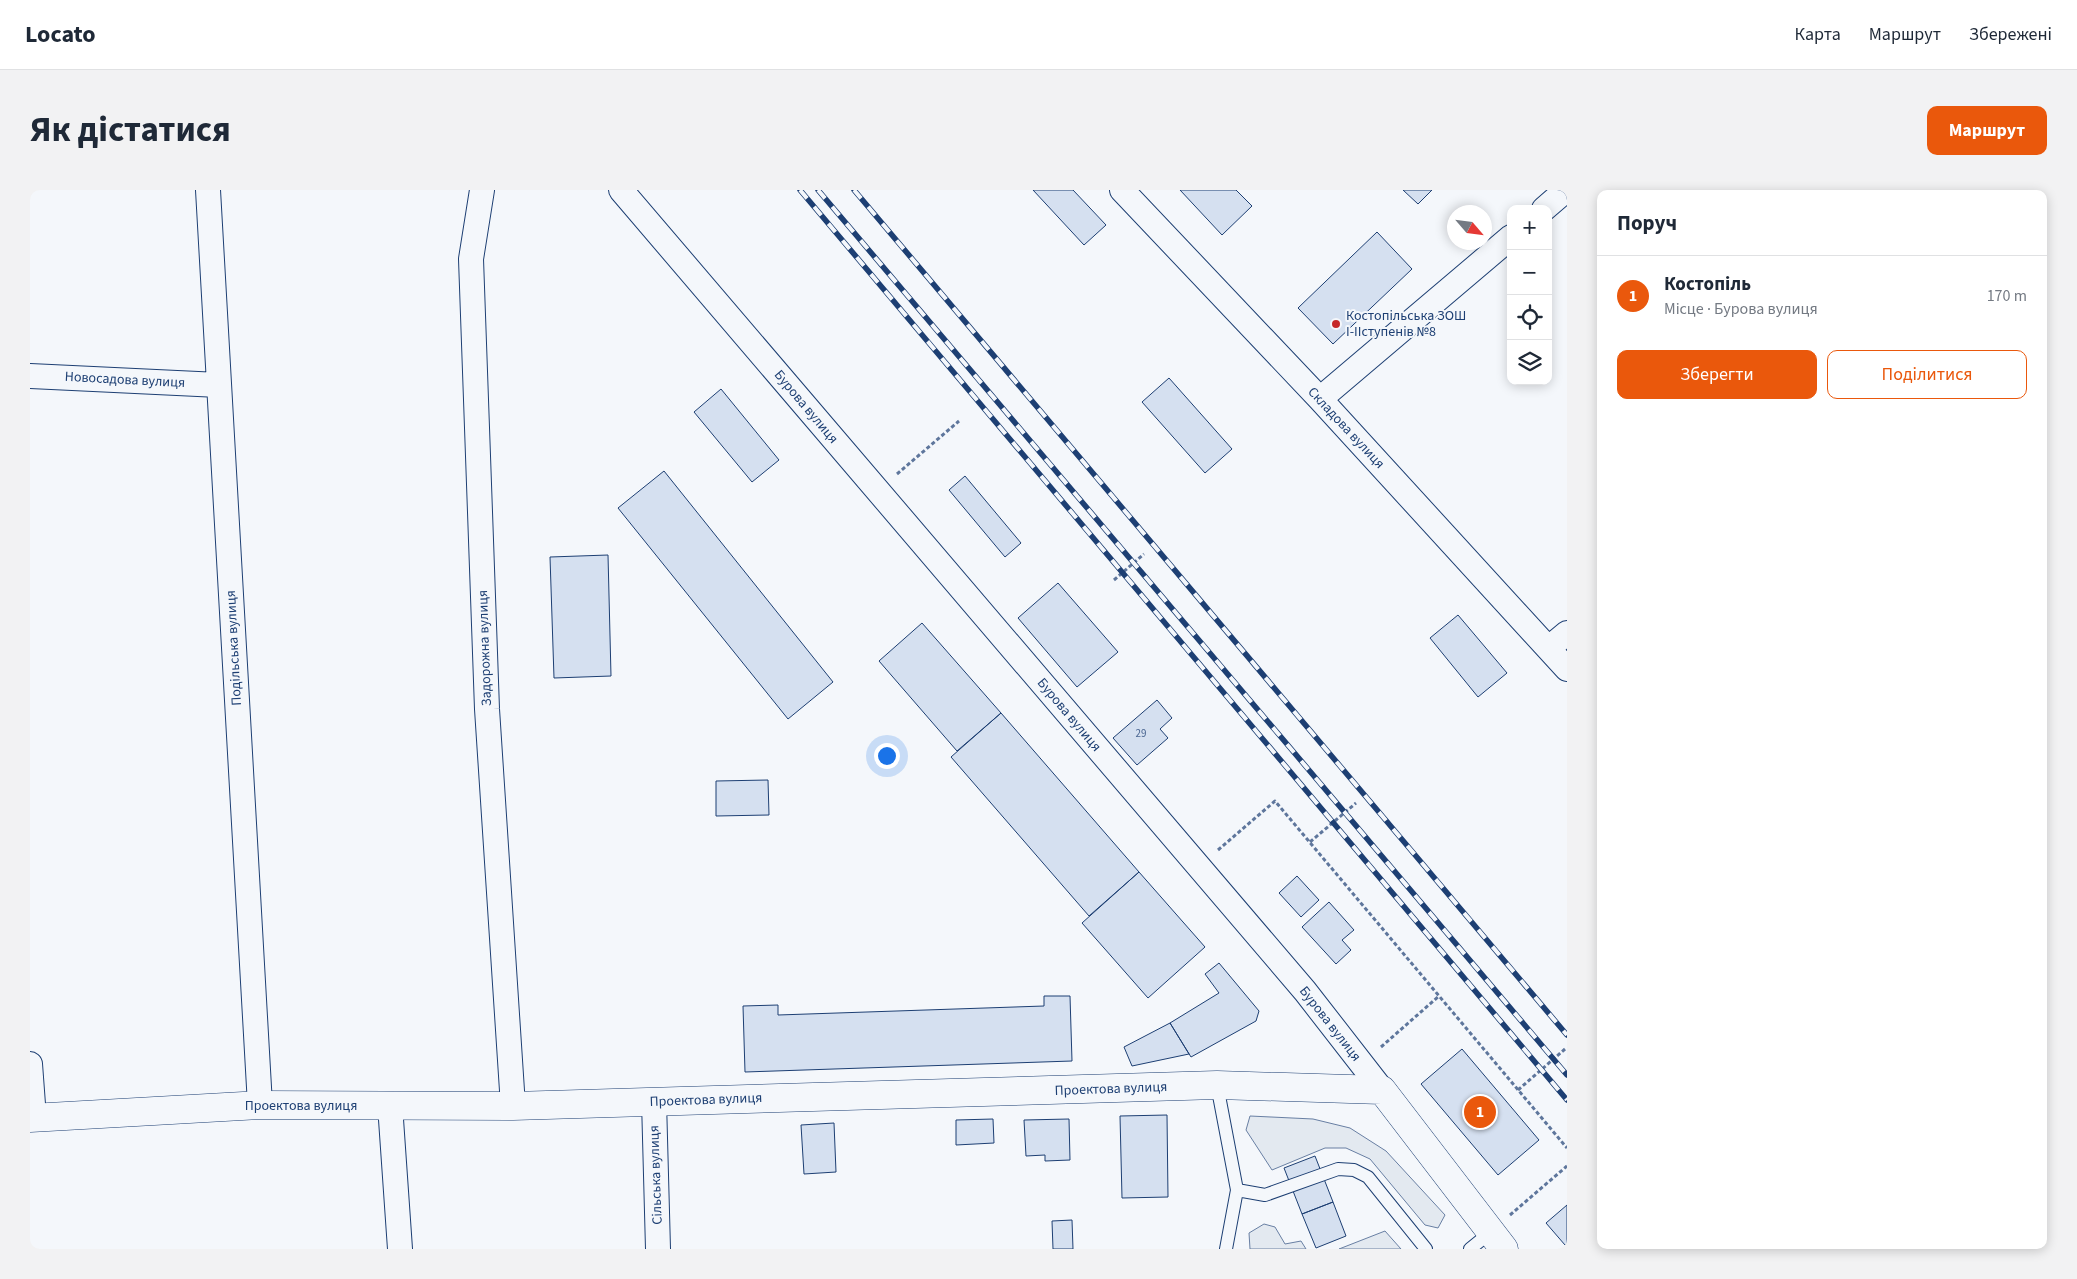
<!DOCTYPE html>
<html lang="uk">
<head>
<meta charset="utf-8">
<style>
	body { margin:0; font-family:"Source Sans 3",sans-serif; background:#f2f2f3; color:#1f2937 }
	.controls { position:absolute; right:15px; top:15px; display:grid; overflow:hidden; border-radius:10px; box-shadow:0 2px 12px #0003 }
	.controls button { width:45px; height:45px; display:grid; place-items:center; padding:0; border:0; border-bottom:1px solid #e0e1e3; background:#fff; color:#1f2937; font:25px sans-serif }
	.compass { position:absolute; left:1417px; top:15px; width:45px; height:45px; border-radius:50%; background:#fff; box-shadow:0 2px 12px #0003; rotate:118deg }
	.you { position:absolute; left:856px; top:565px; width:18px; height:18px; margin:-12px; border:4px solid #fff; border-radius:50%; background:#1a73e8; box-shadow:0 0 0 8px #1a73e833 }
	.badge { display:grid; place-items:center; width:32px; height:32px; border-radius:50%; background:#ea580c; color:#fff; font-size:16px; font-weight:700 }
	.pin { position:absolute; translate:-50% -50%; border:2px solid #fff; box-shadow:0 1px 5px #0006 }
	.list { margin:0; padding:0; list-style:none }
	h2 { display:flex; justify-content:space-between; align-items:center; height:65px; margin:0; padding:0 20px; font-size:21px }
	h2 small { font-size:16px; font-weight:400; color:#747a83 }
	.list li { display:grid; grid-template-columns:32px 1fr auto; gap:15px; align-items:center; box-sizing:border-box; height:80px; padding:0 20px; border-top:1px solid #e0e1e3 }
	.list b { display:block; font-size:19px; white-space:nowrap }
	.list p { margin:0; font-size:16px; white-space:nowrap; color:#747a83 }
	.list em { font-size:16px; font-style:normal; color:#747a83 }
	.actions { display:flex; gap:10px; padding:15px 20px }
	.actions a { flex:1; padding:11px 0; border:1px solid #ea580c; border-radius:10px; text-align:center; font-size:18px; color:#ea580c }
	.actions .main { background:#ea580c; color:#fff }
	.icon { flex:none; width:28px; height:28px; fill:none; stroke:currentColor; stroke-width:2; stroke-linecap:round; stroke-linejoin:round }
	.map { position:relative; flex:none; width:1537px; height:1059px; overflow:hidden; border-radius:10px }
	header { display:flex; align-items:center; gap:30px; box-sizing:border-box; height:70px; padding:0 25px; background:#fff; border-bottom:1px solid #e0e1e3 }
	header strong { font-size:24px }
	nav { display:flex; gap:28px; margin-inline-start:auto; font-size:18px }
	.intro { display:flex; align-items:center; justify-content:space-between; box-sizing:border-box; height:120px; padding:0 30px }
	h1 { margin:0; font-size:35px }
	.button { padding:12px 22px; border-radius:10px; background:#ea580c; color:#fff; font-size:18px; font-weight:700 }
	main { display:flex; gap:30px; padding:0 30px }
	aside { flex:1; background:#fff; border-radius:10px; box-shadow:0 2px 12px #0003 }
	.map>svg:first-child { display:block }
	.green { fill:#e3e9f0; stroke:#687fa3 }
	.building { fill:#d5e0f0; stroke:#1d3f73 }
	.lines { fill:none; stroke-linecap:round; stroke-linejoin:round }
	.service-casing { stroke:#1d3f73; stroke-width:14 }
	.minor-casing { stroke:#1d3f73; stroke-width:26 }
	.secondary-casing { stroke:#1d3f73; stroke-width:29 }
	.path { stroke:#5e769c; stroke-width:3; stroke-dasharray:4 2.5; stroke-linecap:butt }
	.service { stroke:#f4f7fb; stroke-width:12 }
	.minor { stroke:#f4f7fb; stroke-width:24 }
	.secondary { stroke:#f4f7fb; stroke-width:28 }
	.rail-casing { stroke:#1d3f73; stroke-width:5.5 }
	.rail { stroke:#f4f7fb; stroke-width:4; stroke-dasharray:11; stroke-linecap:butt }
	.poi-dot { fill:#c62828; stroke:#f4f7fb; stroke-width:2 }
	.labels { text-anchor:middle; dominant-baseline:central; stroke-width:4; stroke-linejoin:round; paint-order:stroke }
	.number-label { font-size:11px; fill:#4b6792 }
	.poi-label { font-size:14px; fill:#1d3f73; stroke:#f4f7fb; text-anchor:start }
	.street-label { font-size:14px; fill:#1d3f73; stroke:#f4f7fb }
</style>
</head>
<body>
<header>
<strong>Locato</strong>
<nav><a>Карта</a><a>Маршрут</a><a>Збережені</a></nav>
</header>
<div class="intro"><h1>Як дістатися</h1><a class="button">Маршрут</a></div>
<main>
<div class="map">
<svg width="1537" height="1059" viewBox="0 0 1537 1059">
	<rect width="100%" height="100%" fill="#f4f7fb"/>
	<path class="green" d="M1220 926 1283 929 1320 938 1356 961 1415 1025 1408 1038 1395 1035 1340 969 1316 958H1295L1242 980 1216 940Z
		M1234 1034 1245 1037 1255 1054 1271 1051 1276 1059H1220L1219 1043Z
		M1355 1041 1371 1059H1309Z"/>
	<path class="building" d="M1003 0H1043L1076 35 1054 55Z
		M1150 0H1206L1222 16 1192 45Z
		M1373 0H1402L1388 14Z
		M1347 42 1382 79 1303 154 1268 118Z
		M1139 188 1202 259 1175 283 1112 212Z
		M691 199 749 270 722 292 664 222Z
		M634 281 803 492 758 529 588 318Z
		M935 286 991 353 975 367 919 300Z
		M578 365 581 486 524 488 520 367Z
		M1028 393 1088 462 1047 497 988 428Z
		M1428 425 1477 483 1448 507 1400 448Z
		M892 433 971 523 927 561 849 471Z
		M1127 510 1142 528 1130 539 1138 548 1107 575 1083 548Z
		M971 523 1109 682 1059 726 921 567Z
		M738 590 739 625 686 626V591Z
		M1109 682 1175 757 1118 808 1052 733Z
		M1267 686 1289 710 1271 727 1249 703Z
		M1299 712 1324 740 1312 750 1321 760 1306 774 1272 737Z
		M1189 773 1229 821 1226 831 1161 867 1140 833 1189 803 1175 784Z
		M1014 806H1040L1042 871 715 882 713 816 748 815V825L1014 816Z
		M1140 833 1159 864 1102 876 1094 857Z
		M1432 859 1509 950 1468 985 1391 894Z
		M1137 925 1138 1007 1092 1008 1090 926Z
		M963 929 964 953 926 955V930Z
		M1039 929 1040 970 1015 971V965L996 966 994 930Z
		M804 933 806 982 774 984 771 935Z
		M1285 966 1303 1012 1272 1024 1254 978Z
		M1303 1012 1316 1046 1286 1058 1272 1024Z
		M1537 1015V1053L1535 1055 1516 1033Z
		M1042 1030 1043 1059H1023L1022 1031Z"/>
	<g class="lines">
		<defs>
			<path id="service" d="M1187 895 1207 1000 1196 1059
				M1207 1000 1235 1005 1308 979 1324 980 1338 987 1396 1059
				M1440 1059 1461 1042"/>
			<path id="minor" d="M178 0 230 915
				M452 0 441 69 457 519 483 916
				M591 0 1275 801 1352 900
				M1092 0 1290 209 1537 479
				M1514 19 1536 0
				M0 186 189 195
				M1290 209 1481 47
				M1519 458 1537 443
				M0 874 4 928
				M624 911 628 1059
				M360 915 370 1059"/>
			<path id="secondary" d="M0 928 230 915 483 916 1187 895 1352 900 1474 1059"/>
		</defs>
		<use href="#service" class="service-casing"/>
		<use href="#minor" class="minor-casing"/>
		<use href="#secondary" class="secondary-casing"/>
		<path class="path" d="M867 284 929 231
			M1084 390 1114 364
			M1280 652 1326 613
			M1188 660 1245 611 1537 958
			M1351 857 1409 806
			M1488 900 1535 859
			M1480 1025 1537 976"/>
		<use href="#service" class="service"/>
		<use href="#minor" class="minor"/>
		<use href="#secondary" class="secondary"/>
		<defs>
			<path id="rail" d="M770 0 1537 910
				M788 0 1537 885
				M824 0 1537 845"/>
		</defs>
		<use href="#rail" class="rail-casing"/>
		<use href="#rail" class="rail"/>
	</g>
	<circle class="poi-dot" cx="1306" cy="134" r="5"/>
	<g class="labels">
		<g class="number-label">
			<text x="1111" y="543">29</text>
		</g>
		<g class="poi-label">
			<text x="1316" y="126">Костопільська ЗОШ<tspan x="1316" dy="16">І-ІІступенів №8</tspan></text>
		</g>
		<g class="street-label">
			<text transform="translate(95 190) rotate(3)">Новосадова вулиця</text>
			<text transform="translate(776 217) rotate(50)">Бурова вулиця</text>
			<text transform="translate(1316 238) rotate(47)">Складова вулиця</text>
			<text transform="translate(204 458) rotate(-93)">Подільська вулиця</text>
			<text transform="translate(455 458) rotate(-92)">Задорожна вулиця</text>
			<text transform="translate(1039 525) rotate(50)">Бурова вулиця</text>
			<text transform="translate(1300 834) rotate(52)">Бурова вулиця</text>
			<text transform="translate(1081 899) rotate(-2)">Проектова вулиця</text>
			<text transform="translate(676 910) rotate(-2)">Проектова вулиця</text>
			<text x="271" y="916">Проектова вулиця</text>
			<text transform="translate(626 985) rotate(-92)">Сільська вулиця</text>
		</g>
	</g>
</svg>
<div class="controls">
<button>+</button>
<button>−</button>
<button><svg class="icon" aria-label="locate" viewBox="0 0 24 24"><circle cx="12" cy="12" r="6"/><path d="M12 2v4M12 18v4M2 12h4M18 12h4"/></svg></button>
<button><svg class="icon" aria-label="layers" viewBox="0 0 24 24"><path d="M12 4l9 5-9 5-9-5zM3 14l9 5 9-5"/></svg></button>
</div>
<svg class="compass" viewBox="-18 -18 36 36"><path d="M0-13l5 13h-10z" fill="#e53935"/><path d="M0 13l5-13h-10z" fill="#747a83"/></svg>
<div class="you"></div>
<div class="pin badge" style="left:1450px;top:922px">1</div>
</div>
<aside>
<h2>Поруч<small></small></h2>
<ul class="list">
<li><span class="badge">1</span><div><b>Костопіль</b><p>Місце · Бурова вулиця</p></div><em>170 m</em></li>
</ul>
<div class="actions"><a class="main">Зберегти</a><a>Поділитися</a></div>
</aside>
</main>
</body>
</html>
